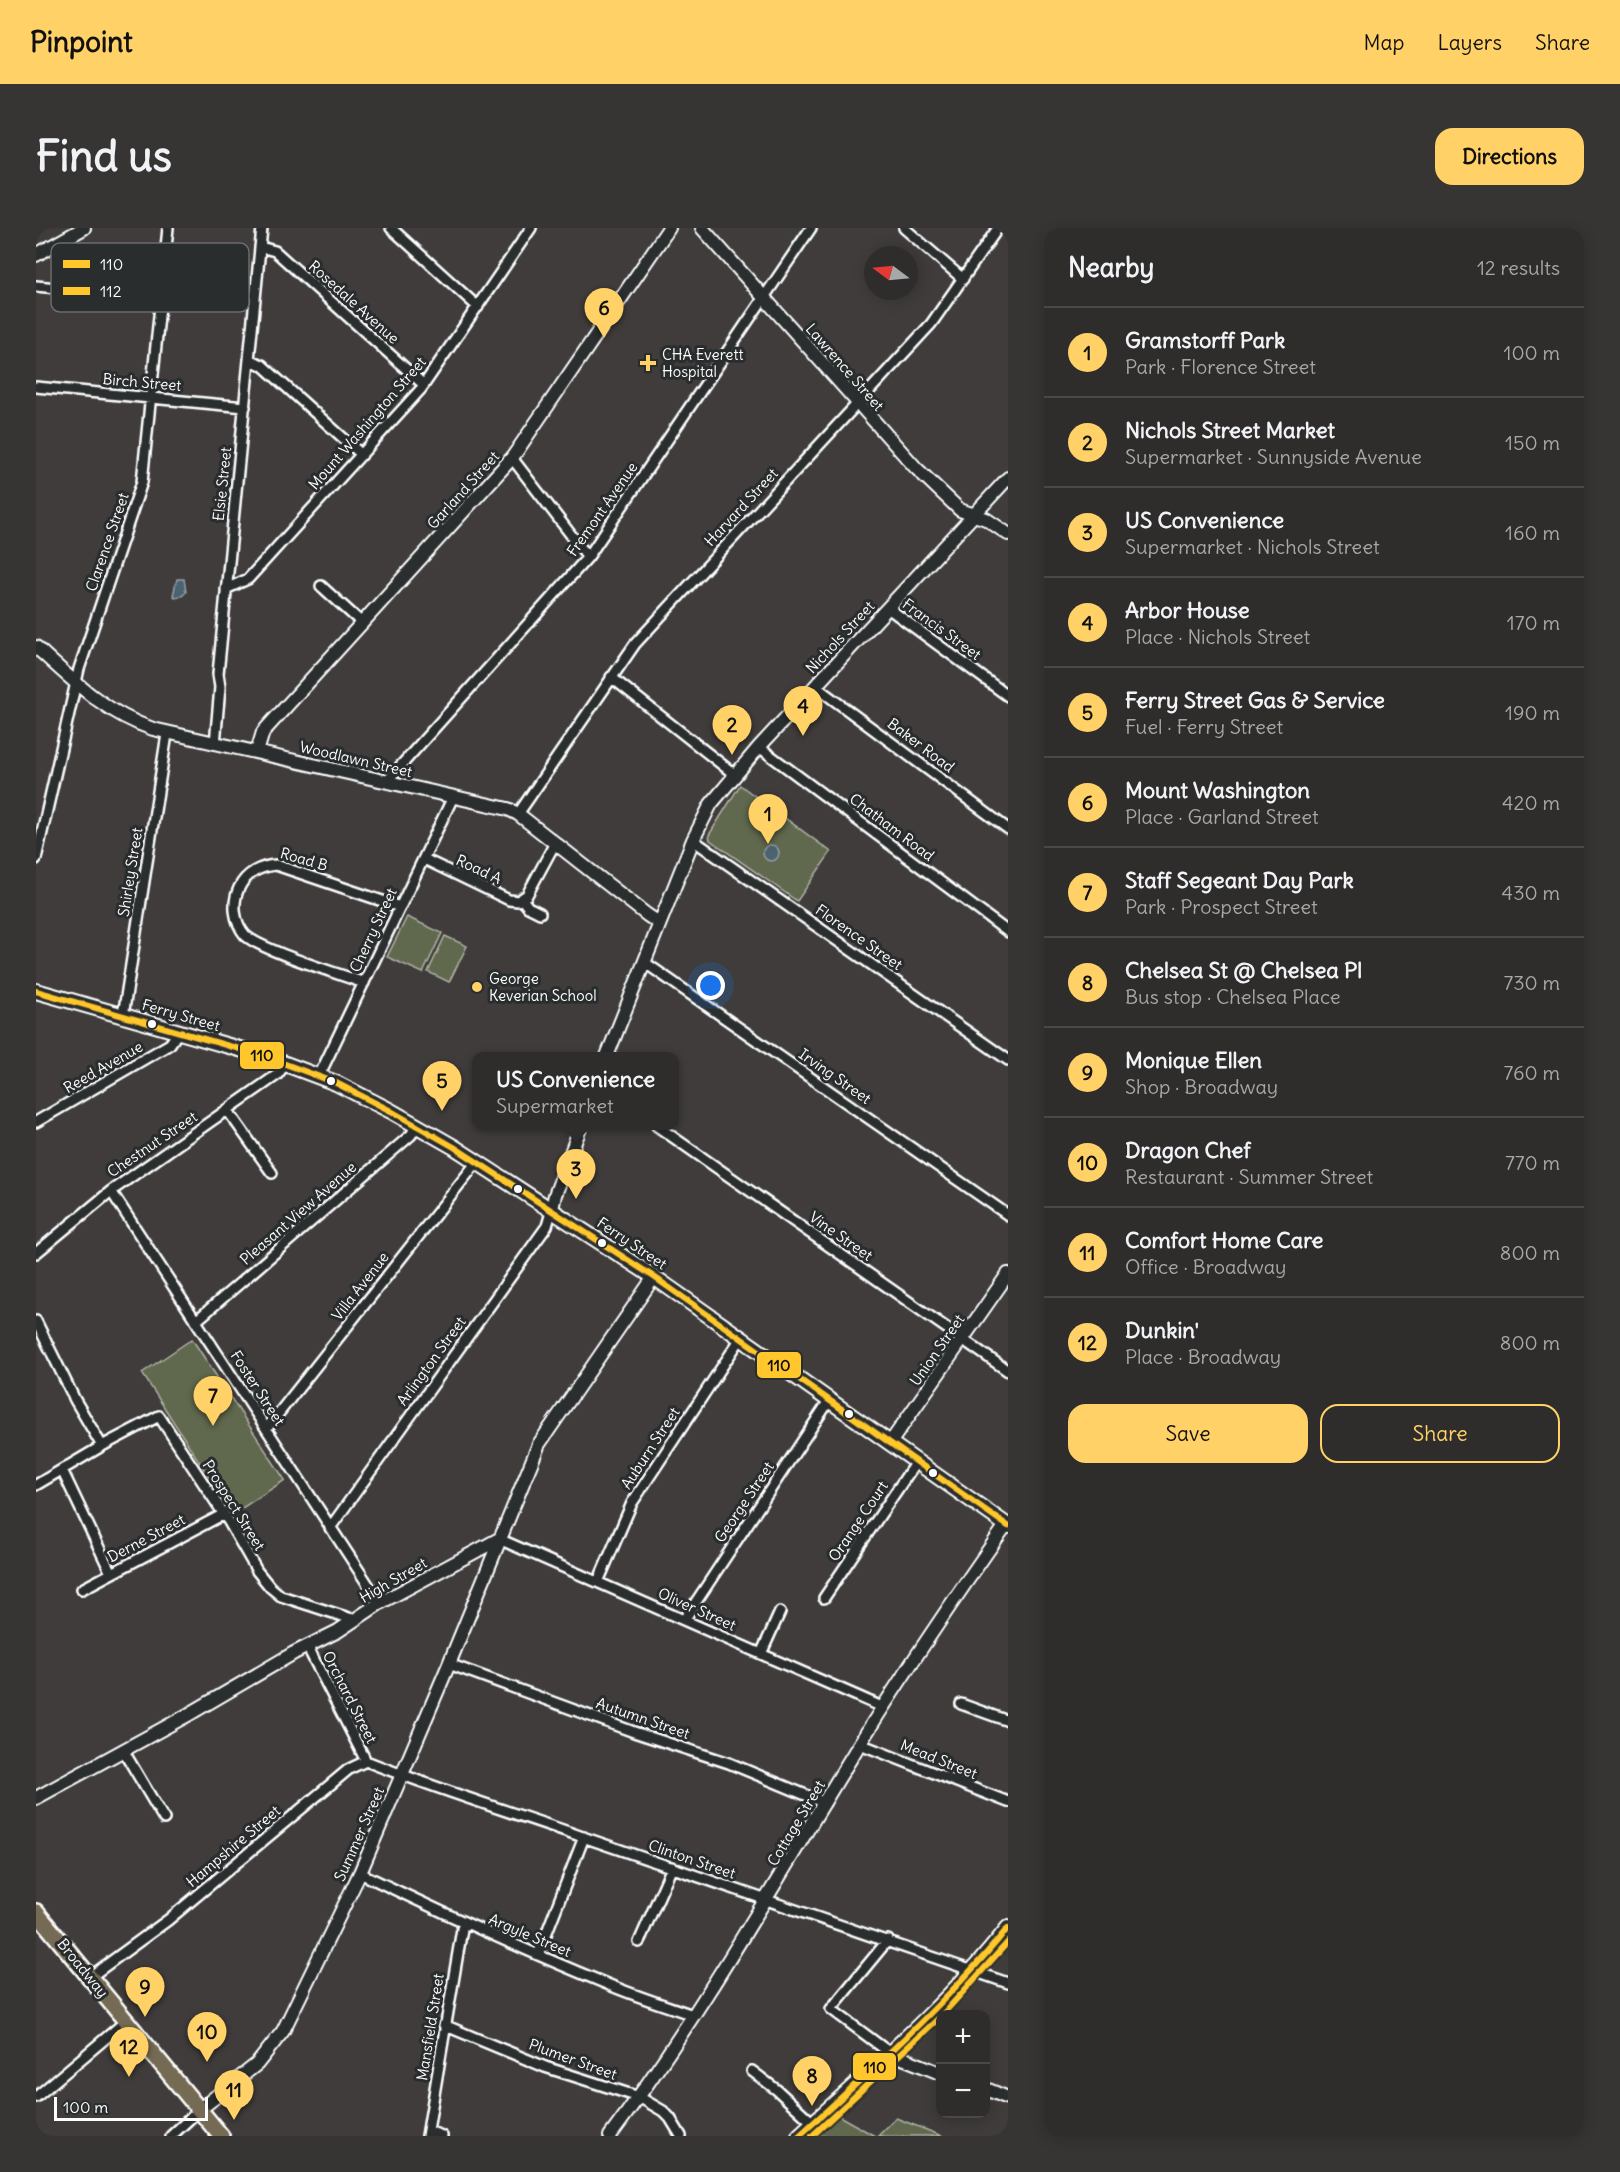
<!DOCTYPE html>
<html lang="en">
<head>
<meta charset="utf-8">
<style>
	body { margin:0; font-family:Delius,sans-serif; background:#373534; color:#f1f3f6 }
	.controls { position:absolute; right:18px; bottom:18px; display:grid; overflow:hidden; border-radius:12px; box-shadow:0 3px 15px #0003 }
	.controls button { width:54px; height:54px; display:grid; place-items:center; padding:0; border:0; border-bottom:2px solid #4a4948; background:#2f2d2c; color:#f1f3f6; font:30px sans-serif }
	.compass { position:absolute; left:828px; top:18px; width:54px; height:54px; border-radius:50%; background:#2f2d2c; box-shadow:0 3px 15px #0003; rotate:286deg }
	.scale { position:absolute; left:18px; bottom:15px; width:154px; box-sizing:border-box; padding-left:6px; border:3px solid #fff; border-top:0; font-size:16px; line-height:21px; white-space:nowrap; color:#fff; -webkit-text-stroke:4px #2a2d2e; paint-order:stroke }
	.you { position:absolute; left:675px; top:758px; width:21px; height:21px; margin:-15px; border:4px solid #fff; border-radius:50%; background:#1a73e8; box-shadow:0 0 0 9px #1a73e833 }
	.badge { display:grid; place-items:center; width:39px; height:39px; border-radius:50%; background:#ffd166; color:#111; font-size:20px; font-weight:700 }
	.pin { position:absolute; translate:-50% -50px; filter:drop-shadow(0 2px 3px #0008) }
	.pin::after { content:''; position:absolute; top:32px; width:21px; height:18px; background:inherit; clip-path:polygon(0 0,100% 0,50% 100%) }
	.popup { position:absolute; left:436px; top:824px; width:207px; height:78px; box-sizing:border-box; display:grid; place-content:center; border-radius:12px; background:#2f2d2c; filter:drop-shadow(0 2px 4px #0005); font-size:20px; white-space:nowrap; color:#a7a8a9 }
	.popup b { font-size:22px; color:#f1f3f6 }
	.popup::after { content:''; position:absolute; left:50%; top:100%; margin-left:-12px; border:12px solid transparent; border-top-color:#2f2d2c }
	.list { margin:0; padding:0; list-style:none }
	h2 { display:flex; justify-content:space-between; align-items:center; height:78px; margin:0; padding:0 24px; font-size:26px }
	h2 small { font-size:20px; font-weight:400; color:#a7a8a9 }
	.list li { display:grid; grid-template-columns:39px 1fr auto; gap:18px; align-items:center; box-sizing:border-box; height:90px; padding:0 24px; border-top:2px solid #4a4948 }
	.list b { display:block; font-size:22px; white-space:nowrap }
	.list p { margin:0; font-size:20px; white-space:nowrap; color:#a7a8a9 }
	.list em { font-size:20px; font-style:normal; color:#a7a8a9 }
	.actions { display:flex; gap:12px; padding:18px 24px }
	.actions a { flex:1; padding:14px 0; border:2px solid #ffd166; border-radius:18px; text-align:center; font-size:21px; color:#ffd166 }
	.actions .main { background:#ffd166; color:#111 }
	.map { position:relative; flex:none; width:972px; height:1908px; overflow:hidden; border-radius:18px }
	header { display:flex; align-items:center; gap:36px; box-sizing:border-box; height:84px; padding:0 30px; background:#ffd166; color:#111 }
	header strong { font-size:28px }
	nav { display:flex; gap:33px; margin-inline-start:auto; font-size:21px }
	.intro { display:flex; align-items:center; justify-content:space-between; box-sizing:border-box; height:144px; padding:0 36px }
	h1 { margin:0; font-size:42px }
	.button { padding:15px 27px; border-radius:18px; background:#ffd166; color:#111; font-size:21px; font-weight:700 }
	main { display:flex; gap:36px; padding:0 36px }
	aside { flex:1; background:#2f2d2c; border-radius:18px; box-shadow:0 3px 15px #0003 }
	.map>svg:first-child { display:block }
	.green { fill:#60674e; stroke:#b0b3a6; stroke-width:1.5 }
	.water { fill:#4c6370; stroke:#94a1a9; stroke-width:1.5 }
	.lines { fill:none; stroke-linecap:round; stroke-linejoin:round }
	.minor-casing { stroke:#fff; stroke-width:14 }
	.tertiary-casing { stroke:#fff; stroke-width:16 }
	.secondary-casing { stroke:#fff; stroke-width:18 }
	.primary-casing { stroke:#fff; stroke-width:20 }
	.minor { stroke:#2a2d2e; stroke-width:9 }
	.tertiary { stroke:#2a2d2e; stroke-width:12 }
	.secondary { stroke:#2a2d2e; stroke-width:14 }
	.primary { stroke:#756b52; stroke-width:15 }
	.bus-1-casing { stroke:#2a2d2e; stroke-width:10 }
	.bus-2-casing { stroke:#2a2d2e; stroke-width:10 }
	.bus-1 { stroke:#ffc72c; stroke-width:6 }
	.bus-2 { stroke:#ffc72c; stroke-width:6 }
	.poi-dot { fill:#ffd166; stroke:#2a2d2e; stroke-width:2 }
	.bus-dot { fill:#fff; stroke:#2a2d2e; stroke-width:2 }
	.labels { text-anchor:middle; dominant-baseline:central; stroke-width:6; stroke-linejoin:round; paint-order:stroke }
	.street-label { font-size:15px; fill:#fff; stroke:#2a2d2e }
	.poi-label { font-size:15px; fill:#fff; stroke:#2a2d2e; text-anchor:start }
	.key { fill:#2a2d2e; stroke:#6a6c6d; stroke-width:1.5 }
	.key-label { font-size:16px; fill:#fff }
	.line-badge { stroke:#2a2d2e; stroke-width:2 }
	.pale-badge-label { font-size:16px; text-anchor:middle; font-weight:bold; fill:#111 }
</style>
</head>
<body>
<header>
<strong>Pinpoint</strong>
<nav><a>Map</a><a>Layers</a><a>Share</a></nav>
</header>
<div class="intro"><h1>Find us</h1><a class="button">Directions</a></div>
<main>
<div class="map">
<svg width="972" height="1908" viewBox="0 0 972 1908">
	<rect width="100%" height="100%" fill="#3f3c3b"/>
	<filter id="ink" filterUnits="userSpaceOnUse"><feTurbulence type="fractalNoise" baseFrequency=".0167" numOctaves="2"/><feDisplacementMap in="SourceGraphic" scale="12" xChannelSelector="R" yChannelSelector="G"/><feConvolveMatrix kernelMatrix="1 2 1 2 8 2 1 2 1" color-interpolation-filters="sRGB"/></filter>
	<g filter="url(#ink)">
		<path class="green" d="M704 557 795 624 761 673 674 612 673 607Z
			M371 689 406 705 387 745 351 729Z
			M409 708 431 718 413 754 392 744Z
			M156 1111 249 1252 197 1286 106 1145Z
			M803 1888 839 1908H782Z
			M860 1890 906 1908H842Z"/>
		<path class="water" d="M141 351H148L150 364 146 368 139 369 137 367Z
			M727 625a8 8 0 1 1 16 0a8 8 0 1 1-16 0Z"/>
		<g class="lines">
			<defs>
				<path id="minor" d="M355 0 442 79
					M868 0 927 51
					M224 19 239 23 388 157
					M0 58 125 70
					M214 132 226 137 326 227
					M0 159 209 179
					M476 230 552 329
					M285 358 326 395
					M190 361 212 351 385 161 495 0
					M852 380 972 468
					M575 449 698 546
					M779 458 972 601
					M179 516 184 459 182 446 226 0
					M723 519 972 704
					M351 553 552 329 775 0
					M482 586 599 416 895 96 962 0
					M657 612 972 832
					M0 631 43 441 106 254 132 0
					M388 631 473 672 482 673 491 667 519 615
					M486 671 492 679 504 685
					M608 734 972 987
					M328 755C304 746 224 722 209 707 198 694 196 675 203 660 210 645 225 638 240 637L364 679
					M87 788 131 506
					M283 848 417 569
					M192 883 236 945
					M0 894 134 816 143 803
					M621 898 972 1143
					M75 963 344 1375
					M0 1025 75 963 241 847 250 835
					M0 1093 39 1172 66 1218
					M160 1093 375 907 381 897
					M231 1200 441 934
					M26 1242 75 1345
					M0 1257 66 1218 123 1188 193 1294 221 1343 234 1359 245 1368 319 1392
					M294 1300 511 998 516 981
					M463 1311 846 1479
					M562 1354 596 1275 705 1110
					M46 1361 188 1286
					M788 1370 880 1234
					M648 1392 793 1173
					M271 1418 330 1533
					M725 1426 744 1384
					M413 1436 598 1504 693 1535 789 1575
					M925 1476 972 1493
					M824 1516 972 1574
					M87 1522 128 1591
					M324 1645C405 1684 487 1722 571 1756 599 1768 628 1777 657 1787
					M852 1712 795 1781 854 1825
					M603 1714 636 1639
					M502 1727 548 1609
					M54 1749 132 1692 313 1541 330 1533C400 1561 472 1583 544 1608 687 1657 830 1705 972 1755
					M408 1797 509 1839 603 1869 627 1883 634 1890 645 1908
					M716 1843 741 1862 777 1895
					M0 1869 90 1793
					M392 1903 406 1908
					M135 1908 163 1882
					M391 1908 427 1695"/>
				<path id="tertiary" d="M666 0 880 240 924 282 950 291 972 306
					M0 27 48 0
					M0 419C36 452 69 485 117 501L472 581 482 586 611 687 623 695
					M221 524 227 504 476 230 633 0
					M571 828 657 612 675 576 723 519 972 250
					M516 981 519 967 545 898
					M854 1215 972 1046
					M0 1570 150 1488 258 1425 302 1403 344 1375 463 1311
					M854 1825 904 1845
					M950 1861 972 1870
					M163 1882 221 1836 247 1803 324 1645 413 1436 503 1216 618 1049
					M574 1908C668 1782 744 1645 826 1512 872 1439 920 1368 970 1297"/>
				<path id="secondary" d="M0 763 228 828 300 855 355 883 418 919 618 1049 972 1298
					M763 1908C835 1842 912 1777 972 1700"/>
				<path id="primary" d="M0 1684 185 1908"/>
			</defs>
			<use href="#minor" class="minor-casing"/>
			<use href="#tertiary" class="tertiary-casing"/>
			<use href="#secondary" class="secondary-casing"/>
			<use href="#primary" class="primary-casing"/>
			<use href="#minor" class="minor"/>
			<use href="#tertiary" class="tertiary"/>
			<use href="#secondary" class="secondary"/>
			<use href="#primary" class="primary"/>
			<defs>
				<path id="bus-1" d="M0 763 228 828 300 855 355 883 418 919 618 1049 972 1298
					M763 1908C836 1842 909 1776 972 1700"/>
				<path id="bus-2" d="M907 1786 972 1714
					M776 1908 904 1789"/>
			</defs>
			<use href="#bus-1" class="bus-1-casing"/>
			<use href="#bus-2" class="bus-2-casing"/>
			<use href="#bus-1" class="bus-1"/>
			<use href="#bus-2" class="bus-2"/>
		</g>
	</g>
	<g class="poi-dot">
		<path d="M609 126h6v6h6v6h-6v6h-6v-6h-6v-6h6z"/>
		<circle cx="441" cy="759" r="6"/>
	</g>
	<g class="bus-dot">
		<circle cx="116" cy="796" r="5"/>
		<circle cx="295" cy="853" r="5"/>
		<circle cx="482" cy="961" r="5"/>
		<circle cx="566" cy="1015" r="5"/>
		<circle cx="813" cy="1186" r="5"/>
		<circle cx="897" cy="1245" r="5"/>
	</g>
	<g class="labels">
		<g class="street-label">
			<text transform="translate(318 74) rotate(42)">Rosedale Avenue</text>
			<text transform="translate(809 139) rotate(49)">Lawrence Street</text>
			<text transform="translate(106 154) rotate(5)">Birch Street</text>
			<text transform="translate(331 195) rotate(-49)">Mount Washington Street</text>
			<text transform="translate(186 256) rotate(-84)">Elsie Street</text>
			<text transform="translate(427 262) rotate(-48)">Garland Street</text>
			<text transform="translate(705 279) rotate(-47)">Harvard Street</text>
			<text transform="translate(566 281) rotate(-55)">Fremont Avenue</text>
			<text transform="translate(71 314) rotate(-71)">Clarence Street</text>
			<text transform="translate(906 401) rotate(36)">Francis Street</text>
			<text transform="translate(804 409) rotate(-47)">Nichols Street</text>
			<text transform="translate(885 517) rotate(37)">Baker Road</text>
			<text transform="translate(320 531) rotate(13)">Woodlawn Street</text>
			<text transform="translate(856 599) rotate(37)">Chatham Road</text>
			<text transform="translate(268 631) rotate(16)">Road B</text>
			<text transform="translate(443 641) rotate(25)">Road A</text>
			<text transform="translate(94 644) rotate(-81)">Shirley Street</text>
			<text transform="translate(337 702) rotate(-65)">Cherry Street</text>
			<text transform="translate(823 709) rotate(35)">Florence Street</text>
			<text transform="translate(145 787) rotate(16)">Ferry Street</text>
			<text transform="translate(67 839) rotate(-30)">Reed Avenue</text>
			<text transform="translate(799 848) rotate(35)">Irving Street</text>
			<text transform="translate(116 916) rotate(-34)">Chestnut Street</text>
			<text transform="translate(262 985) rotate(-41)">Pleasant View Avenue</text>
			<text transform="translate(805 1008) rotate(35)">Vine Street</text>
			<text transform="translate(596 1015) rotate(34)">Ferry Street</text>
			<text transform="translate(324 1058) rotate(-52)">Villa Avenue</text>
			<text transform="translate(901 1122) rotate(-55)">Union Street</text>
			<text transform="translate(395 1133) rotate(-54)">Arlington Street</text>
			<text transform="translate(222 1160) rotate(57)">Foster Street</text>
			<text transform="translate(614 1220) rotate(-57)">Auburn Street</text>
			<text transform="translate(708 1274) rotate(-56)">George Street</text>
			<text transform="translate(198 1277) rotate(58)">Prospect Street</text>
			<text transform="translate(822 1293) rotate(-56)">Orange Court</text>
			<text transform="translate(110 1310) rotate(-28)">Derne Street</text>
			<text transform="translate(357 1352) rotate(-30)">High Street</text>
			<text transform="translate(661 1381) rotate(24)">Oliver Street</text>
			<text transform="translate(314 1469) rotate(63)">Orchard Street</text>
			<text transform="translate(607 1490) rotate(19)">Autumn Street</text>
			<text transform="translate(903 1531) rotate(22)">Mead Street</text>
			<text transform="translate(760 1595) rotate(-59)">Cottage Street</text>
			<text transform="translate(323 1606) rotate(-66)">Summer Street</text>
			<text transform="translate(197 1618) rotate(-40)">Hampshire Street</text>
			<text transform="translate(656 1631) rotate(19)">Clinton Street</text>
			<text transform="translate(494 1707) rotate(23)">Argyle Street</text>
			<text transform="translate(47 1740) rotate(51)">Broadway</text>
			<text transform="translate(394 1799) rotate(-81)">Mansfield Street</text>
			<text transform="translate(537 1831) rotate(20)">Plumer Street</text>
		</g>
		<g class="poi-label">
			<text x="626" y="126">CHA Everett<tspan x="626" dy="17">Hospital</tspan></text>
			<text x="453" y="750">George<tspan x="453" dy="17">Keverian School</tspan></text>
		</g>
	</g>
	<rect x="15" y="15" width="198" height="69" rx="9" class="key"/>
	<rect x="27" y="32" width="27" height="8" fill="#ffc72c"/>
	<rect x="27" y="59" width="27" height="8" fill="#ffc72c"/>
	<g class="key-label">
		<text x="64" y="42">110</text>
		<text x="64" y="69">112</text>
	</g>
	<g class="line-badge">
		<rect x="203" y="813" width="46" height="29" rx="6" fill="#ffc72c"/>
		<rect x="720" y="1123" width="46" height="28" rx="6" fill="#ffc72c"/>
		<rect x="816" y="1824" width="45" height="29" rx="6" fill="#ffc72c"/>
	</g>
	<g class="pale-badge-label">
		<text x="226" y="833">110</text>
		<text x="743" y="1143">110</text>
		<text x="839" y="1845">110</text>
	</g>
</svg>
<div class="controls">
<button>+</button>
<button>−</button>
</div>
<svg class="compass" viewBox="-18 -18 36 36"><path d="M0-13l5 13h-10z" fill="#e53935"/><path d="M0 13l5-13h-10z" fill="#a7a8a9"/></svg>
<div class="scale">100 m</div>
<div class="you"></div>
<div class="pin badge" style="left:732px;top:616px">1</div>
<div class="pin badge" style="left:696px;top:527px">2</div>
<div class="pin badge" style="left:540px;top:971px">3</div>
<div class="popup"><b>US Convenience</b>Supermarket</div>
<div class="pin badge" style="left:767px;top:508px">4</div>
<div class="pin badge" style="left:406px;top:883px">5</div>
<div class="pin badge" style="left:568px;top:110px">6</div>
<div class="pin badge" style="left:177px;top:1198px">7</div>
<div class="pin badge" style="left:776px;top:1878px">8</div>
<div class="pin badge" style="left:109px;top:1789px">9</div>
<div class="pin badge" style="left:171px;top:1834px">10</div>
<div class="pin badge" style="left:198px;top:1892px">11</div>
<div class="pin badge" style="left:93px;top:1849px">12</div>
</div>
<aside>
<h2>Nearby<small>12 results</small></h2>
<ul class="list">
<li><span class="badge">1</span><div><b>Gramstorff Park</b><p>Park · Florence Street</p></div><em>100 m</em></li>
<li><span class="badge">2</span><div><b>Nichols Street Market</b><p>Supermarket · Sunnyside Avenue</p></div><em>150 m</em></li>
<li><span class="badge">3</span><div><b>US Convenience</b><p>Supermarket · Nichols Street</p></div><em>160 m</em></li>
<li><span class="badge">4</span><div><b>Arbor House</b><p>Place · Nichols Street</p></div><em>170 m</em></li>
<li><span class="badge">5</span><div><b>Ferry Street Gas &amp; Service</b><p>Fuel · Ferry Street</p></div><em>190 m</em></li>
<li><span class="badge">6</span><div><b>Mount Washington</b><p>Place · Garland Street</p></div><em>420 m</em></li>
<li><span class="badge">7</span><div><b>Staff Segeant Day Park</b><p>Park · Prospect Street</p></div><em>430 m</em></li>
<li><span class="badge">8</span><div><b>Chelsea St @ Chelsea Pl</b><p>Bus stop · Chelsea Place</p></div><em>730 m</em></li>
<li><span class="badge">9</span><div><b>Monique Ellen</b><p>Shop · Broadway</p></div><em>760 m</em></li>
<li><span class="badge">10</span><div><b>Dragon Chef</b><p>Restaurant · Summer Street</p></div><em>770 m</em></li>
<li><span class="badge">11</span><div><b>Comfort Home Care</b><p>Office · Broadway</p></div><em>800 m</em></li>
<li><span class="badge">12</span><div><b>Dunkin'</b><p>Place · Broadway</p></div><em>800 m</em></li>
</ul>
<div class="actions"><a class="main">Save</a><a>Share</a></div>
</aside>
</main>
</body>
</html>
